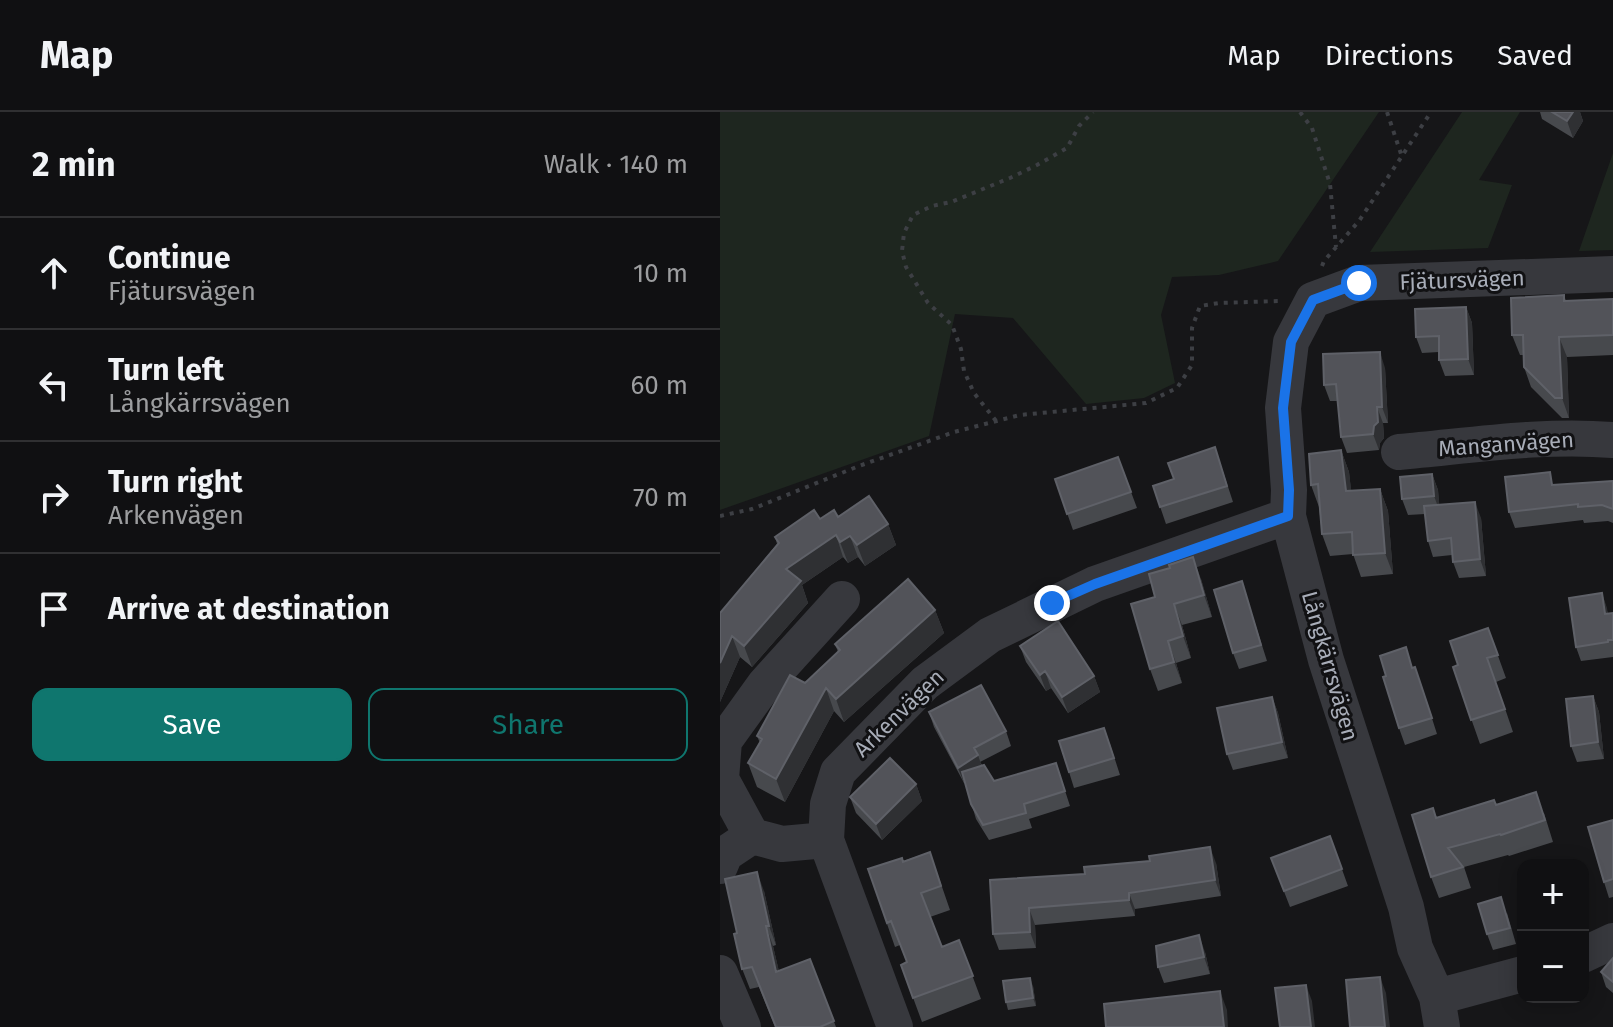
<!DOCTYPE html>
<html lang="en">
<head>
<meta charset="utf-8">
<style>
	body { margin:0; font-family:"Fira Sans",sans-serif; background:#19191b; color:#f1f3f6 }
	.controls { position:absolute; right:24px; bottom:24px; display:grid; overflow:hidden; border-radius:16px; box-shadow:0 4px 20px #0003 }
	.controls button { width:72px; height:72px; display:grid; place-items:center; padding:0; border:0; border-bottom:2px solid #303032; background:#101012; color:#f1f3f6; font:40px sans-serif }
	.stop { position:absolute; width:24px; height:24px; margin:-18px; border:6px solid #1a73e8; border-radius:50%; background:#fff }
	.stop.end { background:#1a73e8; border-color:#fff; box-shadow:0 2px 8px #0008 }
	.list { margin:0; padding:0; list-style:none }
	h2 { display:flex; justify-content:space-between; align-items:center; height:104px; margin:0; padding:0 32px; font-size:34px }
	h2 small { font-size:26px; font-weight:400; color:#9c9d9f }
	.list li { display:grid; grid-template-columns:52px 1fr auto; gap:24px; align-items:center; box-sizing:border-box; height:112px; padding:0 32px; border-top:2px solid #303032 }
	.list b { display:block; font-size:30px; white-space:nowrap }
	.list p { margin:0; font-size:26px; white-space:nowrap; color:#9c9d9f }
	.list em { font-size:26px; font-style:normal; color:#9c9d9f }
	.actions { display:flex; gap:16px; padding:24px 32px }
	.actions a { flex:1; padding:18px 0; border:2px solid #0f766e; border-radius:16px; text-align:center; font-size:28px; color:#0f766e }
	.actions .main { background:#0f766e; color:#fff }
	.icon { flex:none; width:44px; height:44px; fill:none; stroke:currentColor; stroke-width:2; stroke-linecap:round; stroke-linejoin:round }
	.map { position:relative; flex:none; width:893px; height:915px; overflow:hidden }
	header { display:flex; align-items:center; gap:48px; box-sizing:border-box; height:112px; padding:0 40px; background:#101012; border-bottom:2px solid #303032 }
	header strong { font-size:38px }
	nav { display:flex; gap:44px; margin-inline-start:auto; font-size:28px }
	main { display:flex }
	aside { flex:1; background:#101012 }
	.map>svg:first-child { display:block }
	.green { fill:#1e261f }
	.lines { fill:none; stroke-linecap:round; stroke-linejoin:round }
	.path { stroke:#3d3f44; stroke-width:4; stroke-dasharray:4 6; stroke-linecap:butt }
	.minor { stroke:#37383d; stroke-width:36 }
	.wall { fill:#47494d }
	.shaded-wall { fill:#2f3033 }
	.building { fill:#525359; stroke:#5f6168; stroke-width:2 }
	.route { stroke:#1a73e8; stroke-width:10 }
	.labels { text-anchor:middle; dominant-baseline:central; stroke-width:6; stroke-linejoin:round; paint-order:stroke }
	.street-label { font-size:22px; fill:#a8adb8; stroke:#111113 }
</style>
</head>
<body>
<header>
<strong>Map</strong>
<nav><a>Map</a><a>Directions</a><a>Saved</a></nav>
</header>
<main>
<aside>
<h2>2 min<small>Walk · 140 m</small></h2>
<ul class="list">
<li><svg class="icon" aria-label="ahead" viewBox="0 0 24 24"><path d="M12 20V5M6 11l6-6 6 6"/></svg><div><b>Continue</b><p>Fjätursvägen</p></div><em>10 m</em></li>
<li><svg class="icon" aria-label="left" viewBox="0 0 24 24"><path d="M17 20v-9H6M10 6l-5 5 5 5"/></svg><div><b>Turn left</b><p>Långkärrsvägen</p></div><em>60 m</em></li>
<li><svg class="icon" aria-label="right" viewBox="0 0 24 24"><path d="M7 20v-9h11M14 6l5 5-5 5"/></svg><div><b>Turn right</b><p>Arkenvägen</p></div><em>70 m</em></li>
<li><svg class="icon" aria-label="arrive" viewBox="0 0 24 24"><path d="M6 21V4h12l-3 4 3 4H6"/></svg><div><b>Arrive at destination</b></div></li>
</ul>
<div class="actions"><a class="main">Save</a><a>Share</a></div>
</aside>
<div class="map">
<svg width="893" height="915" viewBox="0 0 893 915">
	<rect width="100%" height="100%" fill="#161618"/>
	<path class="green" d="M0 0H659L558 149 499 163 452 165 441 203 455 271 424 286 366 292 293 206 235 202 209 324 0 398Z
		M742 0H800L759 68 792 73 768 136 650 140Z
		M893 41V138L859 139Z"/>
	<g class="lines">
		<path class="path" d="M580 0 592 16 610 72 616 135
			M667 0 682 45
			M602 154 604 149 639 109 711 0
			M276 309 254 281 244 259 241 237 232 213 208 191 186 155 182 139 184 121 193 103 212 94 231 90 290 66 317 53 347 36 359 14 373 0
			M0 404 32 397 139 354 234 320 300 303 426 291 457 276 472 253V216L480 194 499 191 559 189"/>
		<path class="minor" d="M679 340C749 334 822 322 893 328
			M32 724 1 667 4 629 45 572 122 487
			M0 754 5 742 32 724 62 732 106 728
			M863 843 893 829
			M0 861 23 915
			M717 885 803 862
			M175 915 106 728 108 692 118 660 205 571 270 523 375 472 568 404
			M722 915 717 885 695 836 686 795 606 548 568 404 569 378 563 296 571 230 593 188 639 171 893 162"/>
	</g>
	<path class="wall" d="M820 0H860L863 9 853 26 822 7Z
		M844 183 846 189 893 187V243L847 245 849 306H842L811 275 804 255V243H800L792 223Z
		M746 195 752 211 754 263 725 264 719 248V240L702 241 696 225Z
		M665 256 668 311H663L664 326 660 331 659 338 627 341 621 325 618 289H610L604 273Z
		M495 335 513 390 446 412 433 374 454 367Z
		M621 338 629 360 631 379 660 377 668 399 673 462 641 465 633 442 610 444 602 422 599 395 591 373Z
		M398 345 417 396 353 418 335 367Z
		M712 362 718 378 719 393 761 406 766 464 739 466 733 450 732 443 713 445 708 429 705 402 688 403 682 387Z
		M893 369V411L888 409 864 411 863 408 795 416 789 400 835 373Z
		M118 405 168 412 176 433 145 454 138 445 128 451 123 445 82 473 88 491 32 555 20 545 0 590V501L57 432 55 425 100 407Z
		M481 467 492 505 462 513 471 546 456 551 462 571 438 579 430 557 435 485Z
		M882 481 888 502 893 501V545L861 549 856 535Z
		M527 486 547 549 519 557 513 541Z
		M215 498 224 521 124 610 114 599 65 690 37 675 28 651 40 631 37 624 85 571 118 540 115 532Z
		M768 516 786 566 776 570 793 620 760 632 733 555 738 553Z
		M300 534 374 564 380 580 348 601 331 576 326 579 306 550Z
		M693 556 701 572 717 622 685 633 679 616Z
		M873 584 879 600 884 647 857 650 851 634Z
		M552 585 558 601 568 646 513 658 507 642Z
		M209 600 286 619 291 634 260 650 274 669 336 651 350 694 309 707 312 716 269 728 256 707 245 670 244 671 214 615Z
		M390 632 400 663 354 676 349 660Z
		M196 672 202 689 162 728 136 701 130 685Z
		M776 693 824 701 833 730 789 744 788 743 744 755 751 776 719 786 711 765 716 706Z
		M893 708V785L889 786 884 770Z
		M610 724 628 774 570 795 551 746Z
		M210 740 230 798 210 805 222 835 239 828 261 887 202 910 181 853 187 851 180 833 175 835 148 757 183 749Z
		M496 751 501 784 415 797V804L315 813 316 836 279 838 273 822 270 768 365 762Z
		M44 779 56 833 53 834 59 860 90 847 116 915H55L39 875 30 877 21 854 17 821Z
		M787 801 796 832 773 838 767 822Z
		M485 840 490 862 444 871 438 855Z
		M893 846V881L886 875 881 860Z
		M313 874 316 894 288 898 286 890Z"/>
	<path class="shaded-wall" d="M853 0H860L863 9 853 26 847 9Z
		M746 195 752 211 754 263 748 247Z
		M839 225 847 245 849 306 842 286Z
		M660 240 665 256 668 311 662 295Z
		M657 295 663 311 664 326 660 331 659 338 653 322Z
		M621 338 629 360 634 401 626 379Z
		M712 362 718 378 720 400 714 384Z
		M660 377 668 399 673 462 665 441Z
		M755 390 761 406 766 464 760 447Z
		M168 412 176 433 145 454 137 433Z
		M116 423 123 445 82 473 88 491 32 555 24 534 66 457Z
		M130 424 138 445 128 451 120 430Z
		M473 445 481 467 492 505 484 483Z
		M882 481 887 496 890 517 885 502Z
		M454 492 462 513 471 546 463 524Z
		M215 498 224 521 124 610 116 587Z
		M12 524 20 545 0 590V551Z
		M448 529 456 551 462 571 454 550Z
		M325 559 331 576 326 579 320 563Z
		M374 564 380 580 348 601 342 585Z
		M106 576 114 599 65 690 56 667Z
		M873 584 879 600 884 647 878 630Z
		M552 585 558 601 568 646 562 630Z
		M258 643 263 658 244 671 238 656Z
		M196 672 202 689 162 728 156 712Z
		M490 735 496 751 501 784 495 768Z
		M37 760 44 779 56 833 49 814Z
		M409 781 415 797V804L409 788Z
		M309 796 315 813 316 836 310 820Z
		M46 814 53 834 64 880 56 860Z
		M479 823 485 840 490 862 484 845Z
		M660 865 666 881 670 915H665Z
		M310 866 313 874 316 894 313 886Z
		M586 873 592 889 595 915H591Z
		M500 879 507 898 508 915H504Z"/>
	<path class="building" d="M832 0H853L847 9Z
		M844 183V189L893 187V223L839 225 842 286H835L804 255 803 223H792L791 186Z
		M746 195 748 247 719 248V224L696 225 695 197Z
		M660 240 662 295H657L658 310 654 314 653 322 621 325 616 272 604 273 603 242Z
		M495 335 507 374 440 395 433 374 454 367 448 351Z
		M621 338 626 379 660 377 665 441 633 443 632 420 602 422 598 372 591 373 589 342Z
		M398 345 411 380 347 402 335 367Z
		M830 360 832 373 893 369V397L882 393 858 395V392L789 400 785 365Z
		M712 362 714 384 682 387 680 365Z
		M149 384 168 412 137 433 130 424 120 430 116 423 66 457 81 469 24 534 12 524 0 551V501L59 431 55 425 94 398 100 407 114 398 118 405Z
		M755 390 760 447 733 450 731 426 708 429 704 394Z
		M473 445 484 483 454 492 463 524 448 529 454 550 430 557 411 492 435 485 429 462 450 456 449 453Z
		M188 467 215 498 116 587 106 576 56 667 28 651 42 627 37 624 70 563 85 571 120 538 115 532Z
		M522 469 541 533 513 541 494 478Z
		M882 481 885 502 893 501V528H888V530L856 535 849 486Z
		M338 509 374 564 342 585 325 559 320 563 300 534Z
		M768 516 778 543 767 546 785 597 751 608 733 555 738 553 730 529Z
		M686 535 692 556 695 555 712 606 679 616 663 565 666 564 660 544Z
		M261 573 286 619 254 636 258 643 238 656 209 600Z
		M873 584 878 630 851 634 846 587Z
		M552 585 562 630 507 642 497 596Z
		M384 616 394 646 349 660 339 629Z
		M170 646 196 672 156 712 130 685Z
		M336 651 345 679 304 692 306 701 263 713 251 692 242 660 264 653 274 669Z
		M816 680 825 708 781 723 780 722 728 736 743 755 711 765 692 703 713 696 716 706 774 688 776 693Z
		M893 708V767L884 770 868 715Z
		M610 724 622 757 564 779 551 746Z
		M490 735 495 768 409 781V788L309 796 310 820 273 822 270 768 365 762 364 755 430 749 429 744Z
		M210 740 221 774 201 781 222 835 239 828 253 864 193 886 181 853 187 850 171 809 167 811 148 757 182 746 183 750Z
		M37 760 49 814H46L56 860 90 847 114 909 100 915H56L32 855 22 857 14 822 17 821 5 767Z
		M781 785 790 816 767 822 758 792Z
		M479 823 484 845 438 855 436 834Z
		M893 846V870L881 860Z
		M660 865 665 915H630L626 868Z
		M310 866 313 886 286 890 283 869Z
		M586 873 591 915H560L555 876Z
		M500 879 504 915H386L384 892Z"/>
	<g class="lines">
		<path class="route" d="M332 491 375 472 568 404 569 378 563 296 571 230 593 188 639 171"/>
	</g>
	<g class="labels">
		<g class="street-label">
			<text transform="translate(742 168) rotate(-2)">Fjätursvägen</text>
			<text transform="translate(786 332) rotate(-4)">Manganvägen</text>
			<text transform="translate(610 554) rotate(74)">Långkärrsvägen</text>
			<text transform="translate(179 601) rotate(-44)">Arkenvägen</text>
		</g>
	</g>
</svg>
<div class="controls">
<button>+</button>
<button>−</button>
</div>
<div class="stop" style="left:639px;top:171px"></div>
<div class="stop end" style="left:332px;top:491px"></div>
</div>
</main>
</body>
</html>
